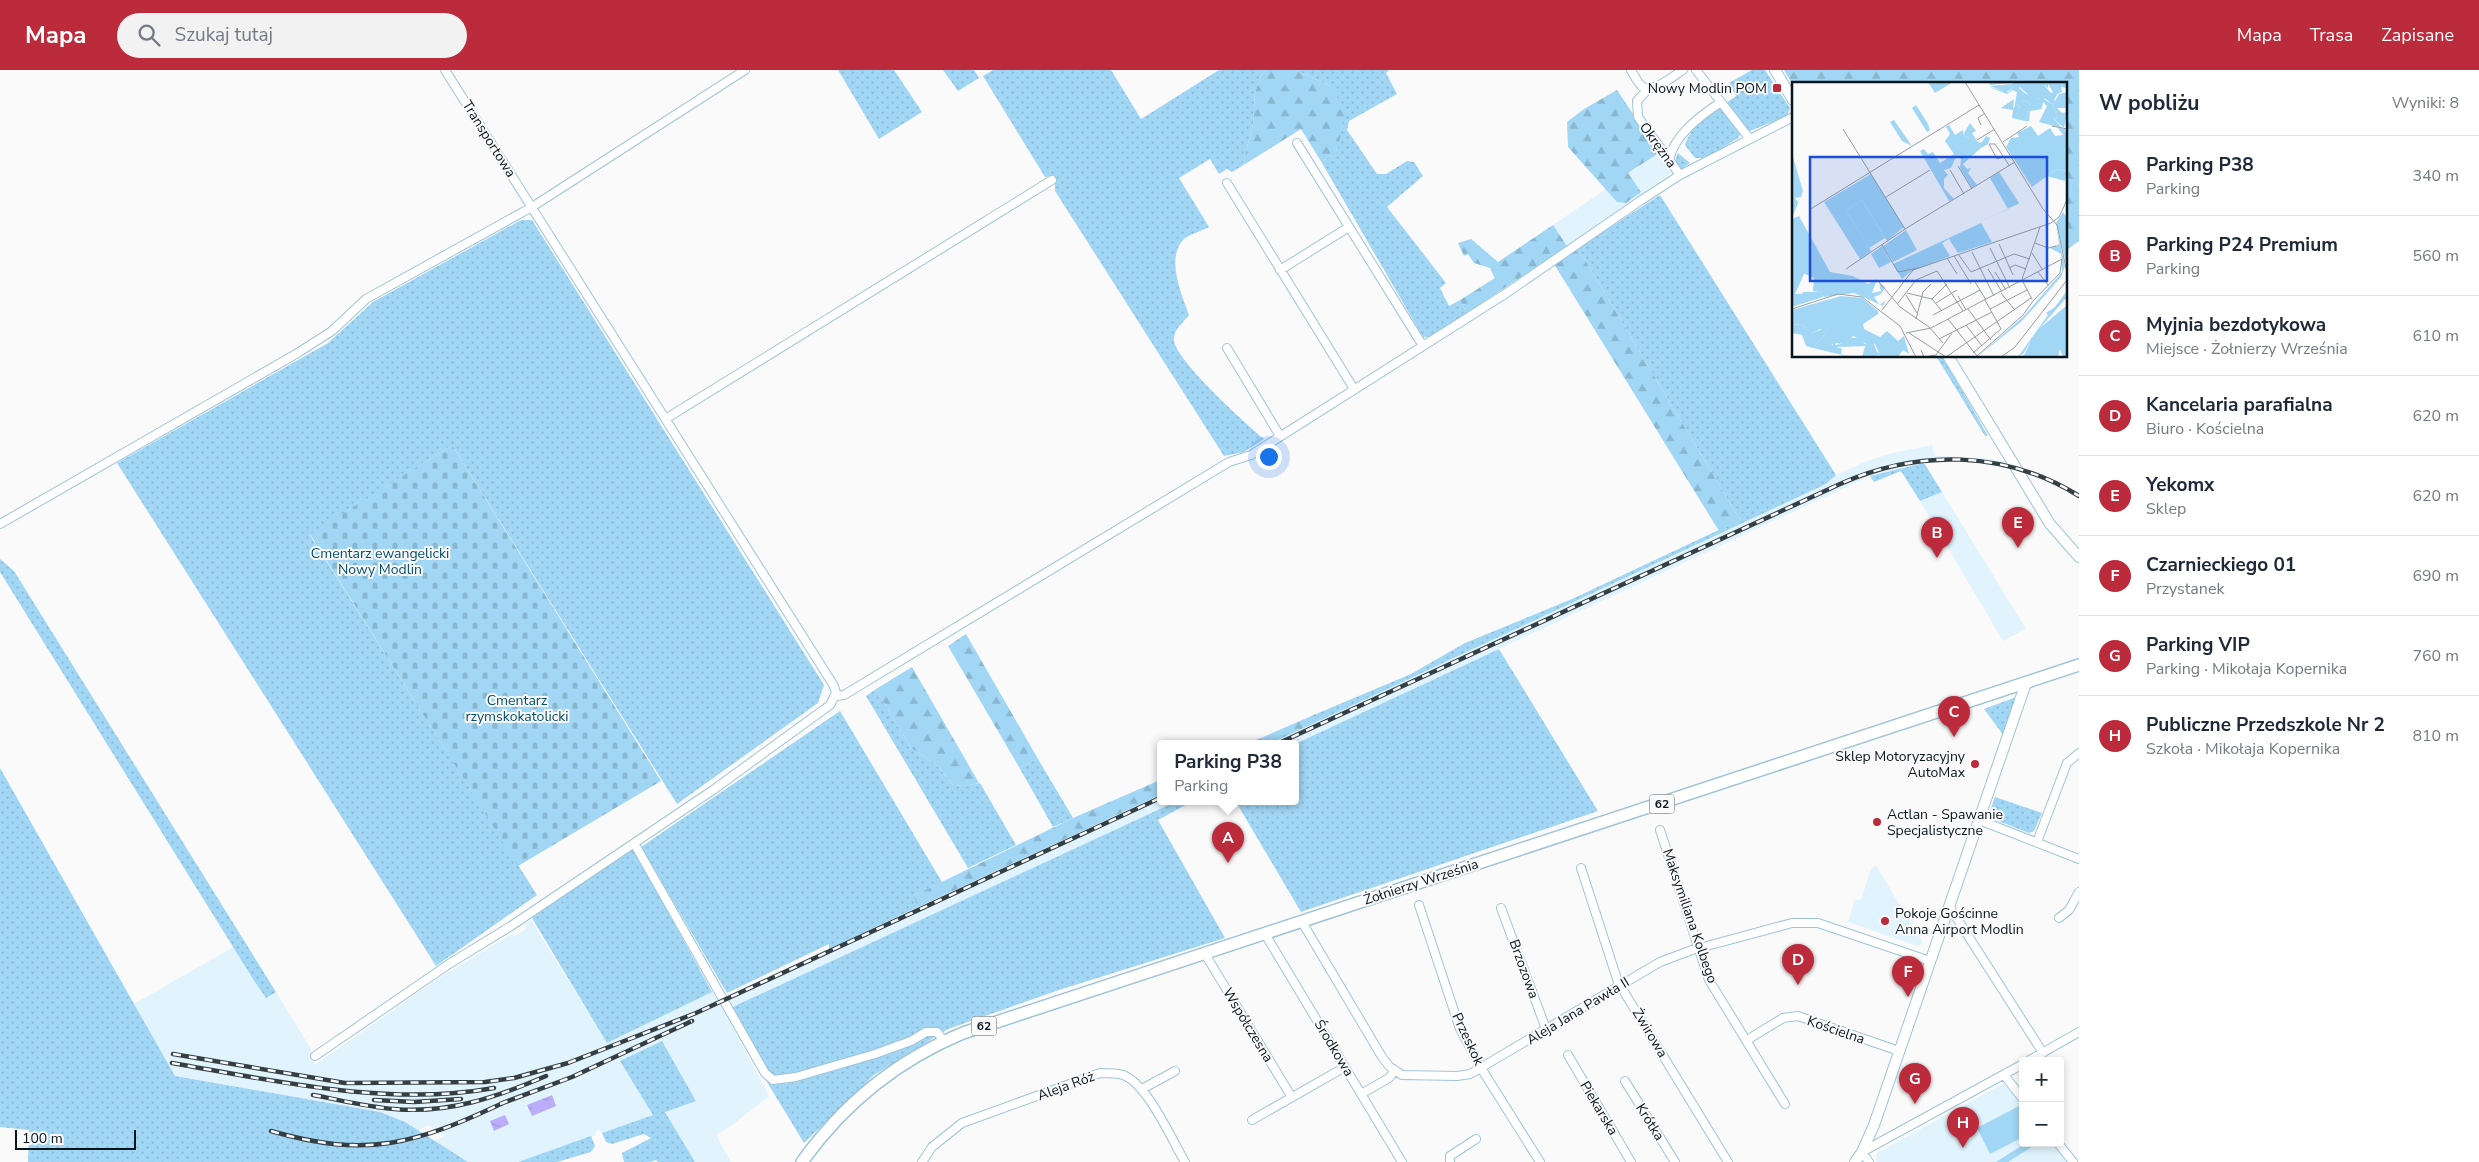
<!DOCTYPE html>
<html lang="pl">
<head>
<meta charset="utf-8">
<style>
	body { margin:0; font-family:"Nunito Sans",sans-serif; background:#f2f2f3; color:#1f2937 }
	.controls { position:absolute; right:15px; bottom:15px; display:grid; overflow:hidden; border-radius:5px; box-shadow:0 2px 8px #0003 }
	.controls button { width:45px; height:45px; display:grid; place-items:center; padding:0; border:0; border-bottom:1px solid #e0e1e3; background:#fff; color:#1f2937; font:25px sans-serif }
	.scale { position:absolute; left:15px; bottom:12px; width:121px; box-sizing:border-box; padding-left:5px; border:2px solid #07151c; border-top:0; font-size:14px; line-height:18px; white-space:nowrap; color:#07151c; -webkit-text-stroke:4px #fafafa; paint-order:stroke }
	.you { position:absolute; left:1268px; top:386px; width:18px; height:18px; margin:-12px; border:4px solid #fff; border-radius:50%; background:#1a73e8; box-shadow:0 0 0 8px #1a73e833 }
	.badge { display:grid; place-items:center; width:32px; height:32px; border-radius:50%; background:#bc2b3c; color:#fff; font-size:16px; font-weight:700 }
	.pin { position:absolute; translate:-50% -41px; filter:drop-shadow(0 1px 2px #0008) }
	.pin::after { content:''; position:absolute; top:26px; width:18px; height:15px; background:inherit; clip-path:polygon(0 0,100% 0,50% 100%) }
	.popup { position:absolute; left:1157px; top:670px; width:142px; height:65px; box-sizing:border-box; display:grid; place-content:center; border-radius:5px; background:#fff; filter:drop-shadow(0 1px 4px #0005); font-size:16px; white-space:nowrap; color:#747a83 }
	.popup b { font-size:19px; color:#1f2937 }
	.popup::after { content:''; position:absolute; left:50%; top:100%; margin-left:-10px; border:10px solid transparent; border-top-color:#fff }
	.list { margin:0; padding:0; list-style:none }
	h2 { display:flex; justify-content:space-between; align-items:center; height:65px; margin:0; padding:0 20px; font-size:21px }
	h2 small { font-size:16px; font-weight:400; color:#747a83 }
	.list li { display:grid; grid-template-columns:32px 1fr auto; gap:15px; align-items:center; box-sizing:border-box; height:80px; padding:0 20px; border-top:1px solid #e0e1e3 }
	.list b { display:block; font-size:19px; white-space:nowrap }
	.list p { margin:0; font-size:16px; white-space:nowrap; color:#747a83 }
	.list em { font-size:16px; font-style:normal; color:#747a83 }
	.icon { flex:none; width:28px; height:28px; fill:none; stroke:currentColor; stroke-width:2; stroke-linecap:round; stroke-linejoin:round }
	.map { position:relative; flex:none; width:2079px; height:1092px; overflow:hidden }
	header { display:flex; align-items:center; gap:30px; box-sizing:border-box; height:70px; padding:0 25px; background:#bc2b3c; color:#fff }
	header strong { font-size:24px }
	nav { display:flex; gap:28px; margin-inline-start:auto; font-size:18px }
	.search { width:350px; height:45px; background:#f2f2f3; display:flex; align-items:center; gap:12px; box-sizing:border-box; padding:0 18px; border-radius:28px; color:#747a83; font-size:19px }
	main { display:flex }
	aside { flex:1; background:#fff }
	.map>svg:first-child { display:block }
	.built { fill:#e1f3fd }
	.grass { fill:url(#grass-dots) }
	.forest { fill:url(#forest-firs) }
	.cemetery { fill:url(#cemetery-stones) }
	.pitch { fill:#a1d6f4 }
	.water { fill:url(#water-ripples) }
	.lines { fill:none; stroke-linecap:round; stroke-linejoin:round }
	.street-casing { stroke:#9fc4d8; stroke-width:10 }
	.secondary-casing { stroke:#9fc4d8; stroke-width:12 }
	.primary-casing { stroke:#9fc4d8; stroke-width:14 }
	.street { stroke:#fff; stroke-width:8 }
	.secondary { stroke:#fff; stroke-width:10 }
	.primary { stroke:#fff; stroke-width:11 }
	.rail-casing { stroke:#333f44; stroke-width:4.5 }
	.rail { stroke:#fafafa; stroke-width:2.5; stroke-dasharray:8; stroke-linecap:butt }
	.poi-dot { fill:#bc2b3c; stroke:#fafafa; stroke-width:2 }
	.labels { text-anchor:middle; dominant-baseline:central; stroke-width:4; stroke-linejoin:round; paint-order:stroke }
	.shield { fill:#fafafa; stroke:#505a5f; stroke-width:1 }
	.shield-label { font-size:12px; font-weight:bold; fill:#07151c }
	.poi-label { font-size:14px; fill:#07151c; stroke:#fafafa; text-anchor:end }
	.street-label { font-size:14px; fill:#07151c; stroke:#fafafa }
	.park-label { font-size:14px; fill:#044f6d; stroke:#fafafa }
	.inset-road { fill:none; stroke:#999ea1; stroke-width:1 }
	.view { fill:#1d4ed8; fill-opacity:0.15; stroke:#1d4ed8; stroke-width:2.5 }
	.inset-edge { fill:none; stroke:#07151c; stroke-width:2.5 }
</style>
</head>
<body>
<header>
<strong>Mapa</strong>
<div class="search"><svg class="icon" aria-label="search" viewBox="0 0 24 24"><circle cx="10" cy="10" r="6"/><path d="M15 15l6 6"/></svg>Szukaj tutaj</div>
<nav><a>Mapa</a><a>Trasa</a><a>Zapisane</a></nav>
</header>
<main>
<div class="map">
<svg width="2079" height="1092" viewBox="0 0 2079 1092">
	<defs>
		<pattern id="grass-dots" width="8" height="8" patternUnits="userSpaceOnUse" patternTransform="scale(1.25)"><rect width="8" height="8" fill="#a1d6f4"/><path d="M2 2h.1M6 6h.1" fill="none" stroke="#89b7d1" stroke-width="1.8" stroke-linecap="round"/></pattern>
		<pattern id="forest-firs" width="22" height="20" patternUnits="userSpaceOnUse" patternTransform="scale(1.25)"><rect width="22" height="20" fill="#a1d6f4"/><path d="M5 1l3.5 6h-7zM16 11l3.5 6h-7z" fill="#89b7d1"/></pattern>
		<pattern id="cemetery-stones" width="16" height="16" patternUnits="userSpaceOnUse" patternTransform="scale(1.25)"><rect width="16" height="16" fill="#a1d6f4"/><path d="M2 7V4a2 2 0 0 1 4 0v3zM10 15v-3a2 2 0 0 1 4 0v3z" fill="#89b7d1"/></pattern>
		<pattern id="water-ripples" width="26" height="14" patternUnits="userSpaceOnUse" patternTransform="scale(1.25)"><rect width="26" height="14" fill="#bbadf9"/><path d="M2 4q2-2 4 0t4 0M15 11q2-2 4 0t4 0" fill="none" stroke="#9f94d5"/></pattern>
	</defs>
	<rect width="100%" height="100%" fill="#fafafa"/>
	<path class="built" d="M1659 83 1673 102 1567 176 1553 155Z
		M1932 375 1935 386 1984 388 2007 392 2011 399 1982 393 1956 391 1924 393 1870 406 1295 674H1269L1826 414 1836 405 1862 393 1889 384Z
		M1942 422 2026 559 2003 571 1920 431Z
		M1160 725V732H1175L732 938 727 926Z
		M1876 795 1895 827 1923 873 1917 876 1848 852 1855 829 1861 830 1871 799Z
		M531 850 607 973 712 922 724 941 769 1026 732 1055 716 1065 731 1092H695L665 1041 696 1030 662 971 653 1045 602 1063 600 1060 595 1062 596 1065 518 1092H468L433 1071 445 1066 428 1055 417 1061 404 1052 379 1042 175 1006 134 934 233 877 266 927 276 922 312 981 309 986 315 995 442 906 512 864 515 866 525 860 526 854Z
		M2006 1012 2023 1034V1073H2054L2069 1092H1876L1877 1083Z"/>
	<path class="grass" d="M838 0H894L922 42 879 69Z
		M943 0H974L979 8 958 21Z
		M993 0H1111L1141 49 1219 0H1263L1255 23 1253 55 1242 96 1232 102 1227 99 1219 104 1210 89 1179 108 1209 157C1202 161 1190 164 1184 169 1165 188 1182 225 1189 245 1183 253 1173 260 1174 270 1175 290 1246 354 1264 369L1244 382 1224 386 1055 121V113L1050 106 1045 107 983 6Z
		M1296 0H1389L1386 3 1397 24 1349 51 1347 60 1377 104H1386L1407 91 1414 92 1423 106 1387 137 1446 213 1440 218 1449 236 1460 230 1467 243 1430 267H1423L1322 93 1338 78 1330 16Z
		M1752 0H1765L1790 38 1787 46 1750 61 1746 59 1726 33 1736 26 1729 13Z
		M1719 38 1722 39 1741 63 1738 68 1706 88H1695L1685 75C1690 58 1705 48 1719 38Z
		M1678 83 1690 93 1683 98H1679L1675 91Z
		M1660 125 1836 405 1826 414 1319 651 1316 644 1411 604 1465 573 1572 529 1740 450 1578 178Z
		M521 150H532L824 615 818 633 677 734 452 375 310 465 537 825 436 896 117 393 328 273 373 232Z
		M1936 286H1942L1988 366H1985Z
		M1924 393 1942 422 1920 431 1901 401 1874 412 1870 406Z
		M0 489 14 501 276 922 266 928 253 909 0 502Z
		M1499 579 1598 741 1301 842 1236 732H1296L1295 674Z
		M876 619 911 678 938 696 953 715 964 716 980 713 1016 775 968 798 866 626Z
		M2019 626 2004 666 1984 639Z
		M840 641 942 812 913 826 918 837 829 879V874L727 923 641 777Z
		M1038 689 1073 748 1053 757 1019 697Z
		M0 698 175 1006 380 1042 405 1052 468 1092H28L29 1060 0 1057Z
		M1995 727 2042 743 2034 761 2029 763 1988 747Z
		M1175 732H1191L1158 750 1225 868 1059 920 948 959 874 1005 804 1073 724 941Z
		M632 777 712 922 607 973 532 848Z
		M662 971 696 1031 665 1042 695 1092H658L656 1090 650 1092H624L622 1083 651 1068 644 1064 612 1074 606 1072 602 1063 653 1045 620 991Z
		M591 1066 595 1076 591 1082 557 1092H518Z"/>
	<path class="forest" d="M1263 0H1296L1330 16 1345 39 1338 78 1322 93 1301 59 1242 96 1253 55 1255 23Z
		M1784 0H2079V171L2065 181V14L1793 15Z
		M1617 20 1659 83 1628 103 1641 122 1626 133 1617 132 1568 77 1567 52 1584 39Z
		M1553 155 1567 176 1467 243 1460 230 1495 208 1490 198 1474 193 1468 184 1464 186 1458 173 1471 169 1498 192Z
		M1578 178 1740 450 1719 461 1554 194Z
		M966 564 1038 689 1019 697 948 576Z
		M912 597 979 713 964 716 953 715 938 696 911 678 876 619Z
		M1316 644 1319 651 1269 674H1247Z
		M1160 710V725L918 837 913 826 1073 748Z"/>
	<path class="cemetery" d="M452 375 661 711 518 796 310 464Z"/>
	<path class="pitch" d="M2021 1035 2023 1067 1990 1084 1977 1058Z
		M2026 1073H2038L2008 1092H1996Z"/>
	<path class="water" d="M552 1025 556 1036 532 1046 527 1035Z
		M505 1045 509 1054 494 1061 490 1051Z"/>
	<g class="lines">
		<defs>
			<path id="street" d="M1631 0C1634 5 1638 14 1643 17 1653 24 1674 5 1683 0
				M1696 0 1749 68
				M1648 19 1637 31 1638 47 1680 105
				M1297 73 1423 276
				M1669 90C1674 65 1700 46 1721 32
				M1227 113 1354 319
				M1280 200 1349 157
				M1227 278 1280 366
				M667 348 1052 110
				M0 454 296 284 332 261 366 229 532 137 745 0
				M836 626 844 625 1229 392 1251 385 1505 224 1640 131 1680 105 1793 47
				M1979 750 2079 789
				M1660 760 1709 910 1785 1034
				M2037 772 2067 693 2079 683
				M634 773 765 1003 773 1010 796 1007 875 984 911 971 926 962H937L944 971
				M1581 798 1618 912 1728 1092
				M1419 835 1460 959 1481 998 1540 1092
				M1949 836 2043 983
				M1501 838 1546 959
				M2059 848 2069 840 2079 822
				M1302 852 1382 987 1390 997 1402 1005 1457 1006 1470 1004 1660 892 1692 880 1792 853H1818L1930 891
				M1265 864 1402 1092
				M1205 884 1291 1026
				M1747 970 1783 948 1798 946 1899 981
				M1568 985 1631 1092
				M315 986 449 894 511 856 713 720 830 635 836 623 834 616 445 0
				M2028 991 2079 962
				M2004 1005 2023 1029
				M1625 1011 1675 1092
				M1142 1019 1175 1001
				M1361 1024 1389 1008 1395 1000
				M1252 1050 1345 997
				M2058 1073 2073 1092
				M922 1092 932 1077 962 1053 1100 1003C1108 1003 1116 1003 1123 1005 1147 1013 1172 1070 1185 1092
				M1450 1092V1086L1476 1069
				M1869 1092 1862 1082 2023 994"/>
			<path id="secondary" d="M1775 0 1793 30
				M1948 286 2050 454 2079 487
				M1855 1092 1862 1082 1874 1055 2026 613"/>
			<path id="primary" d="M802 1092C844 1033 896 991 963 963L2079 595"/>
		</defs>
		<use href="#street" class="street-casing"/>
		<use href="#secondary" class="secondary-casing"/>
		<use href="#primary" class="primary-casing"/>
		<use href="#street" class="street"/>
		<use href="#secondary" class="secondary"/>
		<use href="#primary" class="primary"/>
		<defs>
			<path id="rail" d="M1277 674 1840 414C1918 379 2005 380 2079 426
				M173 984 345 1013 485 1012 514 1008 568 993 696 943 1160 728
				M172 993C275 1011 389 1037 494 1018
				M313 1025C340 1030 367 1037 394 1039 449 1044 497 1027 546 1006
				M374 1030 414 1032 461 1029
				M500 1034 572 1007 692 951
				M271 1061C368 1089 416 1074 505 1032"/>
		</defs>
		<use href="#rail" class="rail-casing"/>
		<use href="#rail" class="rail"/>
	</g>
	<g class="poi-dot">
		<rect x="1772" y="13" width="10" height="10" rx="2.5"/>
		<circle cx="1975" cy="694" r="5"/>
		<circle cx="1877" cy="752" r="5"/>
		<circle cx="1885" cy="851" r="5"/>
	</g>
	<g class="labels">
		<g class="shield">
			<rect x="1649.5" y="724.5" width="25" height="19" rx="4"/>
			<rect x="971.5" y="946.5" width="25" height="19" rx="4"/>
		</g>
		<g class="shield-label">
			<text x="1662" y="734">62</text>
			<text x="984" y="956">62</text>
		</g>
		<g class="poi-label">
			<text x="1767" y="18">Nowy Modlin POM</text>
			<text x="1965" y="686">Sklep Motoryzacyjny<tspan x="1965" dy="16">AutoMax</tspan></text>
			<text x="1887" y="744" text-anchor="start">Actlan - Spawanie<tspan x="1887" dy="16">Specjalistyczne</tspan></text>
			<text x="1895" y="843" text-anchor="start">Pokoje Gościnne<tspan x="1895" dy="16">Anna Airport Modlin</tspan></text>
		</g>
		<g class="street-label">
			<text transform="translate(489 69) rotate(58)">Transportowa</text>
			<text transform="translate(1658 75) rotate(54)">Okrężna</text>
			<text transform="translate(1421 812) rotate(-18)">Żołnierzy Września</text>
			<text transform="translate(1690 846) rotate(71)">Maksymiliana Kolbego</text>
			<text transform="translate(1524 899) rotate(70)">Brzozowa</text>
			<text transform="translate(1578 941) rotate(-31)">Aleja Jana Pawła II</text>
			<text transform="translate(1248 955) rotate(59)">Współczesna</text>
			<text transform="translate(1836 960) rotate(19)">Kościelna</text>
			<text transform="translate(1650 963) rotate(59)">Żwirowa</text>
			<text transform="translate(1468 969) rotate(65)">Przeskok</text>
			<text transform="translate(1334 978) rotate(59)">Środkowa</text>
			<text transform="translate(1066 1016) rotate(-20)">Aleja Róż</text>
			<text transform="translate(1599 1038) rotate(59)">Piekarska</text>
			<text transform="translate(1650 1052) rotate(58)">Krótka</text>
		</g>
		<g class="park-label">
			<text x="380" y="483">Cmentarz ewangelicki<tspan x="380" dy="16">Nowy Modlin</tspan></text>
			<text x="517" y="630">Cmentarz<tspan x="517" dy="16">rzymskokatolicki</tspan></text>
		</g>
	</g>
	<g transform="translate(1792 12)">
		<rect width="275" height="275" fill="#fafafa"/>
		<path d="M136 0H161L143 11ZM199 0H275V6L269 5 270 10 263 13 256 2V6L252 3 257 14 237 13 225 3 214 10 198 4 220 2 221 1 197 3ZM249 15 261 23 266 37 261 36 270 46 247 40 255 24 251 20 250 26 246 22 244 18ZM222 17 221 27 224 22 228 24 227 28 231 18 238 21 233 39 220 36 221 28 209 26ZM124 23 136 42 138 48 135 50 120 26ZM102 38 120 64 110 59 98 40ZM157 43 163 53 171 48V53L185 59 189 66 171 82 175 87 179 86 176 91 185 103 180 106 168 86 169 77 164 75 159 86 152 88 156 93 152 97V106L162 117 157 119 128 69 132 67 136 72 141 70 148 81 162 72 153 59 158 52 154 45ZM0 72 11 109 9 115 3 116 6 120 8 116 0 136ZM265 87 275 89 273 99 255 94ZM207 90 227 121 226 122 168 149 216 127 198 96ZM79 92 112 145 95 159 70 118 54 128 79 169 68 177 32 120ZM271 130 275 136V185L264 141ZM7 134 38 190 61 194 76 202 85 197 80 211 89 209 87 201 93 205 89 212 82 215 88 223 94 218 91 224 62 211 32 215 28 210V212L19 214H10L11 210H27L21 209 22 196 0 186V137ZM189 141 200 160 166 171 157 157 150 161 158 174 118 190 110 197 101 182ZM264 143 273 184 269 195 229 240 185 275 232 234 270 190 269 172 258 166 267 162ZM114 148 125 168 101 180 91 164ZM90 164 99 180 87 186 79 172ZM274 210 275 215 248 246 274 224 275 219V275H271L268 267 266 275H229L233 272 239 258 232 271 226 275 256 233 254 231 263 225ZM49 214 70 216 86 229V232L71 242 72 247 88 255 95 249 106 259 112 254 117 272 111 268 106 275H89L83 262 61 254 58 258H49L28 247 20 251 10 242 0 243V228ZM33 252 40 257V263L71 260 75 264 44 265 50 267 49 272 59 275 21 266Z" fill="#a1d6f4"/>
		<path d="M227 0V6L234 12 257 14 249 0 259 11 262 9 265 13 262 18 263 19 267 12 275 10V26H265L270 31 275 30 272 46 261 36 266 37 261 23 254 17 246 16 250 27 238 29 237 39H233L238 21 231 18 228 29V24L224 22 222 28 225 10 220 8 215 12 197 5 216 10ZM178 41 184 49 180 51 185 59 189 61 194 54 198 56 196 62 189 66 185 59 171 53ZM239 44 246 54 258 46 263 54 271 53 266 46 273 47 275 56V89L265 87 240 105 214 65 219 56 227 55 225 51ZM0 186 13 190 3 212 30 211 31 215 0 225ZM10 242 20 251 34 246 49 253 50 258 78 253 85 270 91 273 70 275 74 261 70 260 64 264 44 261 42 264 33 252 21 266 14 264 10 253 0 251V243Z" fill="#a1d6f4"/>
		<path d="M70 118 93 156 77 166 54 128Z" fill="#a1d6f4"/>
		<path class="inset-road" d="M173 0 251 127 265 143 275 191M189 43 186 36 193 31M260 44 275 47M51 47 113 147M185 58 203 47M211 60 235 44M210 75 205 77 197 62H203L217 83M166 84 180 107M158 88 172 112M94 115 138 88M17 128 187 23M243 161 256 166 264 164M207 162 221 193M90 163 106 190 126 186M198 166 218 206M180 170 202 214M240 171 250 187M166 172 179 190 222 172 238 177M162 174 179 202M155 176 165 192M217 186 223 183 234 187M54 187 113 147 223 80M196 187 210 210M203 190 214 208M246 190 256 203M230 197 248 145M230 198 240 217M87 200 108 225 137 245 151 261M183 200 194 218M115 211 140 217 149 228M209 211 222 227M114 213 125 231M166 214 174 228M140 217 155 202M106 221 124 198 145 189 171 229M144 221 165 208M0 227 46 212 70 215 108 244 124 275M176 227 199 258M198 227 235 208M90 228 121 188 259 141 267 135 275 118M141 233 188 208M124 237 131 210 139 202M174 243 190 264M114 251 139 246 270 177 268 191 241 219 231 233 185 274 156 237M117 251 154 275 239 216M147 257 200 230M129 268 132 275 144 273 160 251M181 271 209 247 193 218M209 275 223 265 275 198"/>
		<path class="view" d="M18 75H255V199H18Z"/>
		<rect width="275" height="275" class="inset-edge"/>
	</g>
</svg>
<div class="controls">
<button>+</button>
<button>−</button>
</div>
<div class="scale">100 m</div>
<div class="you"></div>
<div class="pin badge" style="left:1228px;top:793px">A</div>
<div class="popup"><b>Parking P38</b>Parking</div>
<div class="pin badge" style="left:1937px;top:488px">B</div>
<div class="pin badge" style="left:1954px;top:667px">C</div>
<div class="pin badge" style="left:1798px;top:915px">D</div>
<div class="pin badge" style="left:2018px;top:478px">E</div>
<div class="pin badge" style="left:1908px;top:927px">F</div>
<div class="pin badge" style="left:1915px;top:1034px">G</div>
<div class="pin badge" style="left:1963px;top:1078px">H</div>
</div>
<aside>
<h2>W pobliżu<small>Wyniki: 8</small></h2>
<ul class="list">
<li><span class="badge">A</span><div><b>Parking P38</b><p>Parking</p></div><em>340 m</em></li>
<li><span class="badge">B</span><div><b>Parking P24 Premium</b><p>Parking</p></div><em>560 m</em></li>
<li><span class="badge">C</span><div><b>Myjnia bezdotykowa</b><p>Miejsce · Żołnierzy Września</p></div><em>610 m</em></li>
<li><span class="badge">D</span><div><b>Kancelaria parafialna</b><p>Biuro · Kościelna</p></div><em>620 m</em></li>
<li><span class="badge">E</span><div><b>Yekomx</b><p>Sklep</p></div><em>620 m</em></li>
<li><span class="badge">F</span><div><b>Czarnieckiego 01</b><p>Przystanek</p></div><em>690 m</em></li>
<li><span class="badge">G</span><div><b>Parking VIP</b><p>Parking · Mikołaja Kopernika</p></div><em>760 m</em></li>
<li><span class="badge">H</span><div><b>Publiczne Przedszkole Nr 2</b><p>Szkoła · Mikołaja Kopernika</p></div><em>810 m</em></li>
</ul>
</aside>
</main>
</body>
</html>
